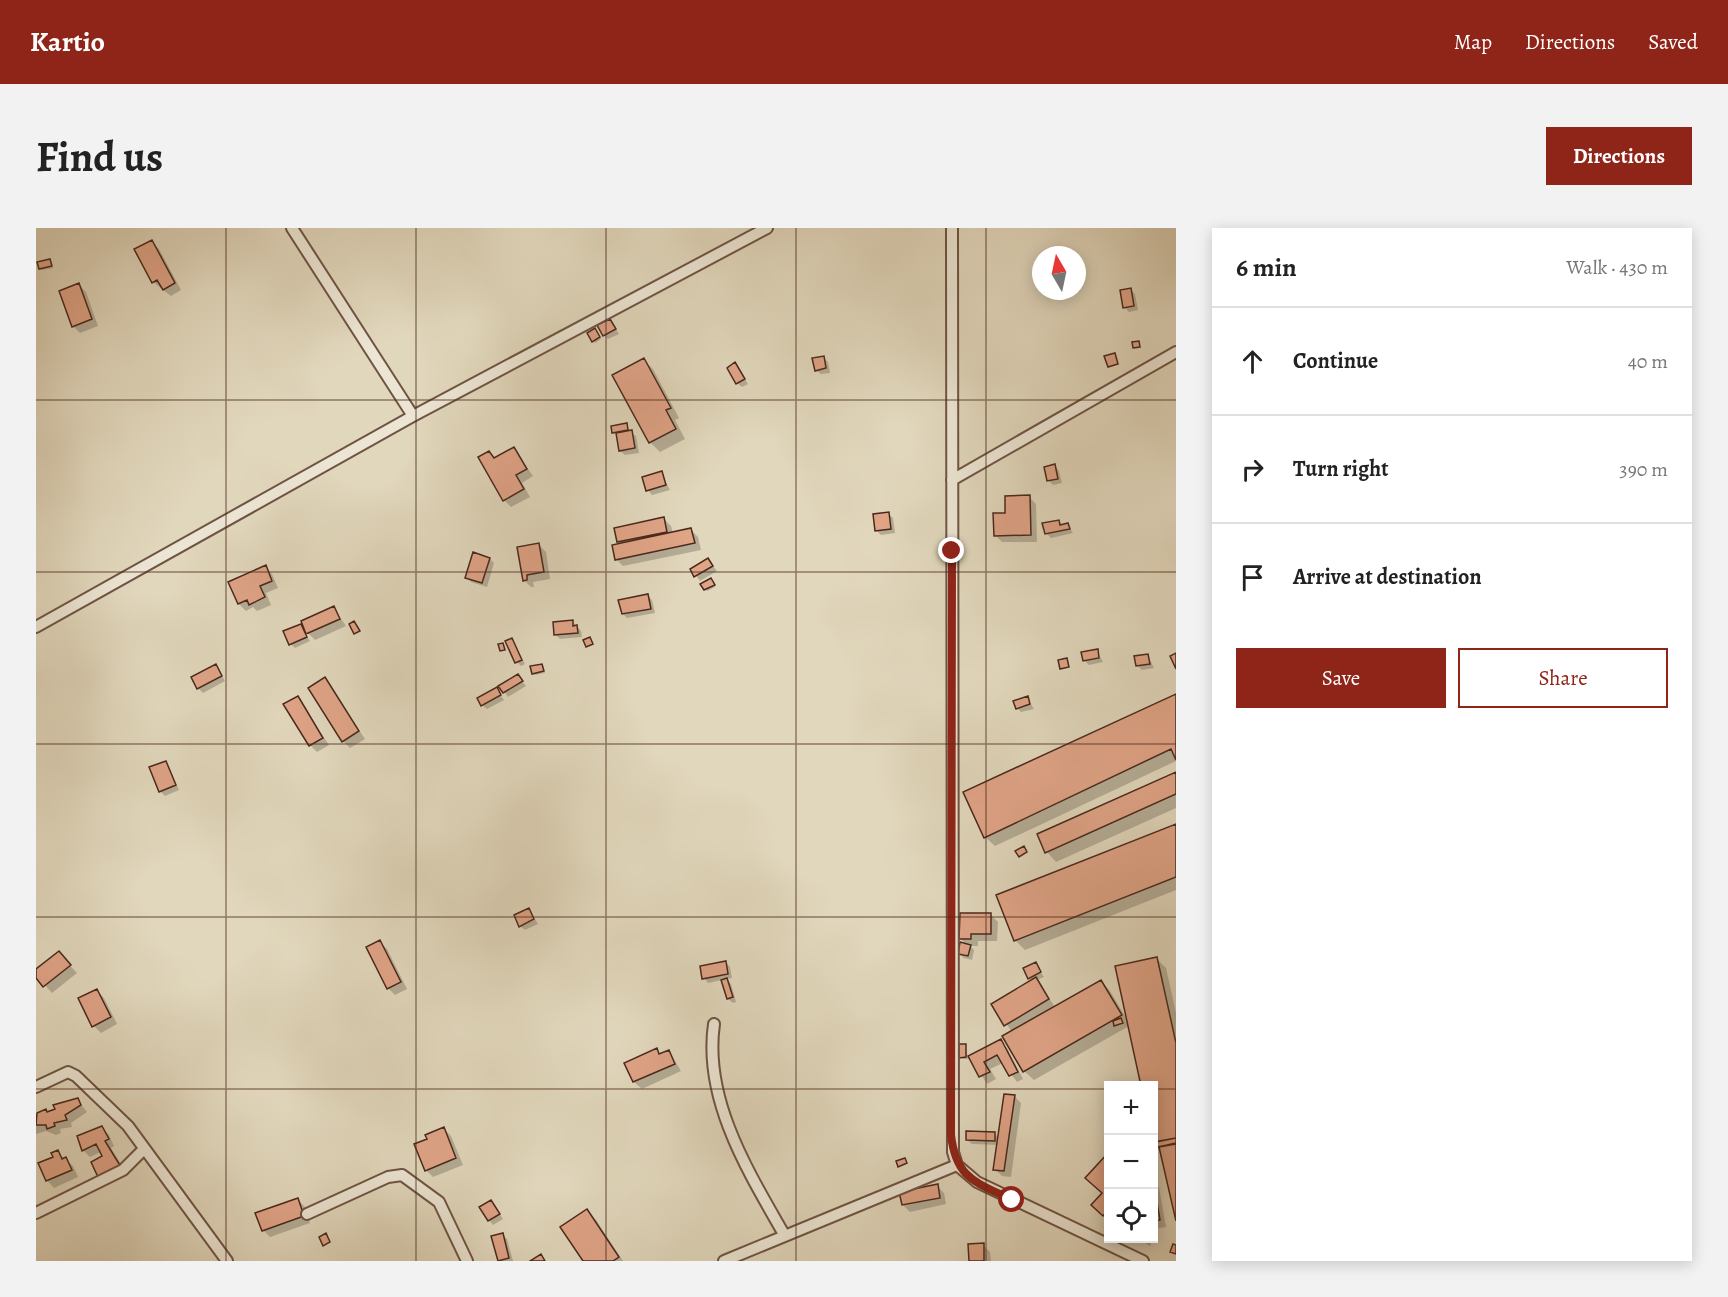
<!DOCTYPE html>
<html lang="en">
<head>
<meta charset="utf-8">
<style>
	body { margin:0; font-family:Alegreya,serif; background:#f2f2f2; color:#222 }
	.controls { position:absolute; right:18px; bottom:18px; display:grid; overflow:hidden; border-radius:0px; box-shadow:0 3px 15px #0003 }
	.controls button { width:54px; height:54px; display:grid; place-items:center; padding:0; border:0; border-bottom:2px solid #e0e0e0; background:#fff; color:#222; font:30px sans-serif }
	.compass { position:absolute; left:996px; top:18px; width:54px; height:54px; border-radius:50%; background:#fff; box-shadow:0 3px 15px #0003; rotate:351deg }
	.stop { position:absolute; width:18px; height:18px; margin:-14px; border:4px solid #8f2418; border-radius:50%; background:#fff }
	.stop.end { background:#8f2418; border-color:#fff; box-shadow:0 2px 6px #0008 }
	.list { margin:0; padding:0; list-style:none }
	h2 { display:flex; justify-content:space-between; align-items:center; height:78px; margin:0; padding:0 24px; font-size:26px }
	h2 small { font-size:20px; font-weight:400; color:#767676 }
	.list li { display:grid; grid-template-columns:39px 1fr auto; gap:18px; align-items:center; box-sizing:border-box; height:108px; padding:0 24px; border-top:2px solid #e0e0e0 }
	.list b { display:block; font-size:22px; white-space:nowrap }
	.list em { font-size:20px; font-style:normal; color:#767676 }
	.actions { display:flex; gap:12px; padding:18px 24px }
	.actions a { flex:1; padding:14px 0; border:2px solid #8f2418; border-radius:0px; text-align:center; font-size:21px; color:#8f2418 }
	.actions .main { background:#8f2418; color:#fff }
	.icon { flex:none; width:33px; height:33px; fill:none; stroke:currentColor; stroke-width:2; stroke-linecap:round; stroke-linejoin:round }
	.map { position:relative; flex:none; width:1140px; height:1033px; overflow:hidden; border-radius:0px }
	header { display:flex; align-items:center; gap:36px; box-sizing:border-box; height:84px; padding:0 30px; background:#8f2418; color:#fff }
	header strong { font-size:28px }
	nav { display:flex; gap:33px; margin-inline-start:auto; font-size:21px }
	.intro { display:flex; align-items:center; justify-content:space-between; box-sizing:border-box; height:144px; padding:0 36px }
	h1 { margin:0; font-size:42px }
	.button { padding:15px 27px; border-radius:0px; background:#8f2418; color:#fff; font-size:21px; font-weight:700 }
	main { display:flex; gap:36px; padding:0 36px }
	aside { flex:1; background:#fff; border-radius:0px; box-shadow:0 3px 15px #0003 }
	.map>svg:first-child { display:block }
	.shadow { fill:#0003 }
	.building { fill:#e0a487; stroke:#49281c; stroke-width:1.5 }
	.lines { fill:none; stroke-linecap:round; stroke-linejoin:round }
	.minor-casing { stroke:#6f5444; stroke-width:14 }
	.minor { stroke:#ece5d3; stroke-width:10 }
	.route { stroke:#8f2418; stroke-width:8 }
	.grid { fill:none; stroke:#49281c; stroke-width:1.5; stroke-opacity:0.55 }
</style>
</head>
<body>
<header>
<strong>Kartio</strong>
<nav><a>Map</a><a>Directions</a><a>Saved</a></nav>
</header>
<div class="intro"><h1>Find us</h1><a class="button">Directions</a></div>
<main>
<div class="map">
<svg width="1140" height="1033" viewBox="0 0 1140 1033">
	<rect width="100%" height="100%" fill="#e1d7bc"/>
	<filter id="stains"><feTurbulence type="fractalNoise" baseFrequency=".00333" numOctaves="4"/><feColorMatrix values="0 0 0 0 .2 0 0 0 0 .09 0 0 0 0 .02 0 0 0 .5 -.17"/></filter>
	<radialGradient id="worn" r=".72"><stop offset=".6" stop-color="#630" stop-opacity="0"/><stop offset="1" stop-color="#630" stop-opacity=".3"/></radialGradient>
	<path class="shadow" d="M116 14 123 21 145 62 135 68 117 54Z
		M13 33 17 40 6 42 4 41Z
		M43 57 50 64 62 98 44 105 37 98Z
		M1094 61 1099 66 1102 82 1093 84 1089 80Z
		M574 92 583 106 572 111 568 107Z
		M561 103 565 111 559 115 557 113Z
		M787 129 792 134 794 145 785 146 780 142Z
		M608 132 617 141 643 190 639 192 649 211 624 224 614 214Z
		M699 136 712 156 706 159 701 155Z
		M590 197 593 204 600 208 603 225 589 227 584 223 581 206 578 204Z
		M478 221 497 248 486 255 494 269 475 279 468 272 453 225 459 231Z
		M1019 238 1023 243 1026 255 1017 257 1012 252Z
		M625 245 634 262 616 267 612 262Z
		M993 269 1000 276 1001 314H966L959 307 971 286Z
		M852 286 857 290 859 305 845 307 840 302Z
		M628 291 635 298 637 306 655 302 662 309 665 322 587 338 580 331 585 317 582 314Z
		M1023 293 1027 298 1032 297 1037 305 1015 310 1010 305Z
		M503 317 510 324 514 351 497 354 498 359H495L488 352Z
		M454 331 458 335 451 359 435 354 431 349Z
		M672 332 681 343 664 353 656 342Z
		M229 339 236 346 242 360 230 365 235 377 221 383 217 379 210 383 203 376 194 355Z
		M676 353 679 359 671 363 666 356Z
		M611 367 616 372 619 385 591 390 587 386Z
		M298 380 310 398 279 412 271 404Z
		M536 393 545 403 546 409 524 411 520 407Z
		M264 398 274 413 259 420 255 416Z
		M476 411 489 436 485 438 481 434Z
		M1061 423 1067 434 1053 437 1048 432Z
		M1112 428 1118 440 1106 442 1101 437Z
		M180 438 189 453 167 465 162 460Z
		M506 438 509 445 499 447 497 445Z
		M482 448 490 458 472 469 464 458Z
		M289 451 329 511 314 520 307 513Z
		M460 461 468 472 451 481 446 477Z
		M1140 467V533L959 618 949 609Z
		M261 470 293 517 281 524 274 517Z
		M991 470 998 481 985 484 981 480Z
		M130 534 143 562 129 568 124 563Z
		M1140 545V580L1020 634 1011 624Z
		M1140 598V662L989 722 979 712Z
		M493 682 502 696 489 702 484 698Z
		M955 687 962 694 961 713H942V718H934L938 722 936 732 928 730 923 726 931 717 925 711Z
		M344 714 351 721 371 761 359 767 352 760Z
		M27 730 41 745 16 765 0 747V743Z
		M1120 730 1130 740 1140 785V986L1125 921 1119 914 1118 906V858L1093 798 998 852 988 843 976 804 957 776 996 753 993 750 999 736 1008 749 1001 752 1019 779 1065 753 1074 763 1092 793Z
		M689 734 694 739 696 750 690 751 695 756 700 774 697 775 692 771 686 752 672 755 668 750Z
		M61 763 68 770 81 796 65 805 58 798Z
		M964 813 971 820 987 851 981 854 967 835 954 841 960 851 951 856 934 829Z
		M929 818 932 831H927L925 829Z
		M620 822 625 827 633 823 645 843 606 861 598 854 590 835Z
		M978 868 985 875 975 949 966 948 959 941 962 917 936 916 931 912 959 906 963 910Z
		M41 871 51 884 35 895 36 899 24 901 25 905 20 907 10 903 0 906V888Z
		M66 900 73 907 78 918 75 920 91 946 70 956 65 924 54 929 47 922Z
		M408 901 415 908 427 937 397 949 390 942Z
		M21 924 37 938 42 949 18 960 11 952Z
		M1072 927V992L1057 977 1068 966 1052 950Z
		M1118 954 1123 960 1130 999 1118 1001 1121 1004 1118 1010Z
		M901 958 908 965 910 976 874 984 867 977Z
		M262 972 269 979 274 995 234 1009 227 1002Z
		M455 974 467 991 457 997 453 992Z
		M551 983 560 992 587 1033H548Z
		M466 1007 471 1011 477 1033H463L457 1009Z
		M1101 1010H1117L1114 1018Z
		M947 1017 954 1024 955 1033H934Z"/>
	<path class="building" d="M116 12 139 55 127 62 121 52 116 55 98 21Z
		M14 31 16 38 3 41 1 34Z
		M43 55 56 91 36 99 23 63Z
		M1095 60 1098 78 1087 80 1084 62Z
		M574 91 580 101 567 108 561 97Z
		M559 100 564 109 556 114 551 105Z
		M1103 113 1104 119 1097 120 1096 114Z
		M1079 125 1082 136 1072 139 1068 128Z
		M788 128 790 140 779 143 776 130Z
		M608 130 635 180 630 182 640 201 613 215 576 147Z
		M699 134 709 151 700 156 691 140Z
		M591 195 592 202 576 205 575 198Z
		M596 202 599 220 583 223 580 205Z
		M478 219 491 241 480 247 488 261 467 273 442 229 453 223 458 230Z
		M1019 236 1022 251 1011 253 1008 239Z
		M626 243 630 257 610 263 606 249Z
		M994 267 995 307 958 308 957 285H969V268Z
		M853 284 855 301 839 303 837 286Z
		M628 289 631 304 581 314 578 300Z
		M1023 292 1024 297 1032 295 1034 301 1009 306 1006 295Z
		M655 300 659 315 579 332 576 317Z
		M503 315 508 344 491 347V352L487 353 481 319Z
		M437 324 454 330 446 355 429 350Z
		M672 330 677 338 658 349 654 341Z
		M230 337 236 353 224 358 229 369 213 377 211 372 202 376 192 354Z
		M675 350 679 357 668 362 664 356Z
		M612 366 615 381 586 386 582 372Z
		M298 378 304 391 270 406 265 393Z
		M537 392V398L541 397 542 405 518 407 517 394Z
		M318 393 324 403 318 406 313 396Z
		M265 396 271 409 253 417 247 403Z
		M554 409 557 416 550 419 547 412Z
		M476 410 486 432 479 435 469 413Z
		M467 415 469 422 464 423 462 416Z
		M1062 421 1063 430 1047 433 1045 424Z
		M1140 425V441L1134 428Z
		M1112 426 1114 436 1100 438 1098 428Z
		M1031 430 1033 439 1024 441 1022 432Z
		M180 436 186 448 161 461 155 449Z
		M506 436 508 443 496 446 494 438Z
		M482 446 487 453 467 465 462 458Z
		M289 449 323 503 306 514 272 460Z
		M461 459 465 467 445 478 441 470Z
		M1140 466V532L1135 521 948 610 927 564Z
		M262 468 287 510 273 518 247 476Z
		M992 468 994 476 980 481 977 473Z
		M130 533 140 557 123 564 113 539Z
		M1140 544V566L1009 625 1001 606Z
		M1140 596V649L978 713 960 667Z
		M988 618 991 624 983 629 979 623Z
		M493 680 498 691 483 699 478 687Z
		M924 685H955V706H935V711H923Z
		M344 712 365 754 351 761 330 719Z
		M924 714 935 717 932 728 922 726Z
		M23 723 35 737 7 759 0 750V741Z
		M1121 729 1140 815V910L1118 914V858H1105L1079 738Z
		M690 733 692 746 666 751 664 738Z
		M1000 734 1005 744 992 751 987 740Z
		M1000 749 1013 771 968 798 955 776Z
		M691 750 697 769 691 771 685 752Z
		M1065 752 1086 787 987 844 966 808Z
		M61 761 75 789 56 799 42 770Z
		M1085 790 1087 795 1078 798 1077 793Z
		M965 811 982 844 973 848 961 827 948 834 954 844 943 849 932 828Z
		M923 816H930V829L923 830Z
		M621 820 623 826 633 822 639 836 597 854 588 835Z
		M968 866 979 867 968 943 957 942Z
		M42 870 45 877 29 887 31 892 18 895 19 898 11 901 10 897H0L1 885 10 881 11 884 19 881 17 877Z
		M66 898 73 911 69 913 85 939 62 949 55 934 66 928 60 916 46 923 41 908Z
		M408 899 420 930 389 943 378 916 391 911 389 907Z
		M930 903 959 904V913L930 912Z
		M1140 910V915L1122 919 1120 914Z
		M1140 916V993L1123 919Z
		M22 922 26 931 30 929 36 942 10 953 2 935 17 929 15 925Z
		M1072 925V982L1067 988 1055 977 1066 965 1049 950Z
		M869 930 871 935 862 939 860 933Z
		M902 956 904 970 866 977 863 964Z
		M1118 957 1124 992 1118 993Z
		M262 970 268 988 226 1003 219 985Z
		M455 972 464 986 452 993 443 979Z
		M551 981 583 1029 577 1033H547L524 999Z
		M290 1005 294 1014 287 1018 283 1009Z
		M467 1005 473 1030 462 1033 455 1008Z
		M948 1015V1033H933L932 1016Z
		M1137 1016 1140 1017V1026L1134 1024Z
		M505 1026 509 1033H494Z"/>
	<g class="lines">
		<defs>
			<path id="minor" d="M256 0 377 188
				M916 0 917 924 921 937 941 954 1107 1033
				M916 252 1140 124
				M0 399 377 188 731 0
				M678 796C667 872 713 945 749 1008
				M0 859 32 844 40 848 92 898 191 1033
				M0 985 87 942 107 922
				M271 986 352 949 366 947 403 974 431 1033
				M688 1033 921 937"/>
		</defs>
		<use href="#minor" class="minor-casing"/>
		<use href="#minor" class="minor"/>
	</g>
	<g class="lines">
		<path class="route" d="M916 323 915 907C920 951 940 954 976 972"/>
	</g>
	<path class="grid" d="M190 0V1033M380 0V1033M570 0V1033M760 0V1033M950 0V1033M0 172H1140M0 344H1140M0 516H1140M0 689H1140M0 861H1072M1118 861H1140"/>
	<rect width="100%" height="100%" filter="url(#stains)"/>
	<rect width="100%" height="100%" fill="url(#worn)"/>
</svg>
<div class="controls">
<button>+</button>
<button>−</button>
<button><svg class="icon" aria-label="locate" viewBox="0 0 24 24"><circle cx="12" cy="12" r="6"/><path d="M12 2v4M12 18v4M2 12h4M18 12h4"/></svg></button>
</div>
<svg class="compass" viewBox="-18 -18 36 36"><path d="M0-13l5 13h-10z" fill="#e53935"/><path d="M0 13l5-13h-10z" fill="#767676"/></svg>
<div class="stop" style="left:976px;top:972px"></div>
<div class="stop end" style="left:916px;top:323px"></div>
</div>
<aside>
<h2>6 min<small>Walk · 430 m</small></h2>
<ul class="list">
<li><svg class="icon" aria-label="ahead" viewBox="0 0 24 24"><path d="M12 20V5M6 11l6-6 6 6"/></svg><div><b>Continue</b></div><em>40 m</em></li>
<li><svg class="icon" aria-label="right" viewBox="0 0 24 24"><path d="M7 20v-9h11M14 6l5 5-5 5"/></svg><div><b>Turn right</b></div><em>390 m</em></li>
<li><svg class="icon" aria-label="arrive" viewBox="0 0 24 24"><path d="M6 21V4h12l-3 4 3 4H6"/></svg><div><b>Arrive at destination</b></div></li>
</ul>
<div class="actions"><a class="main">Save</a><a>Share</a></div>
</aside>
</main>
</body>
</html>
